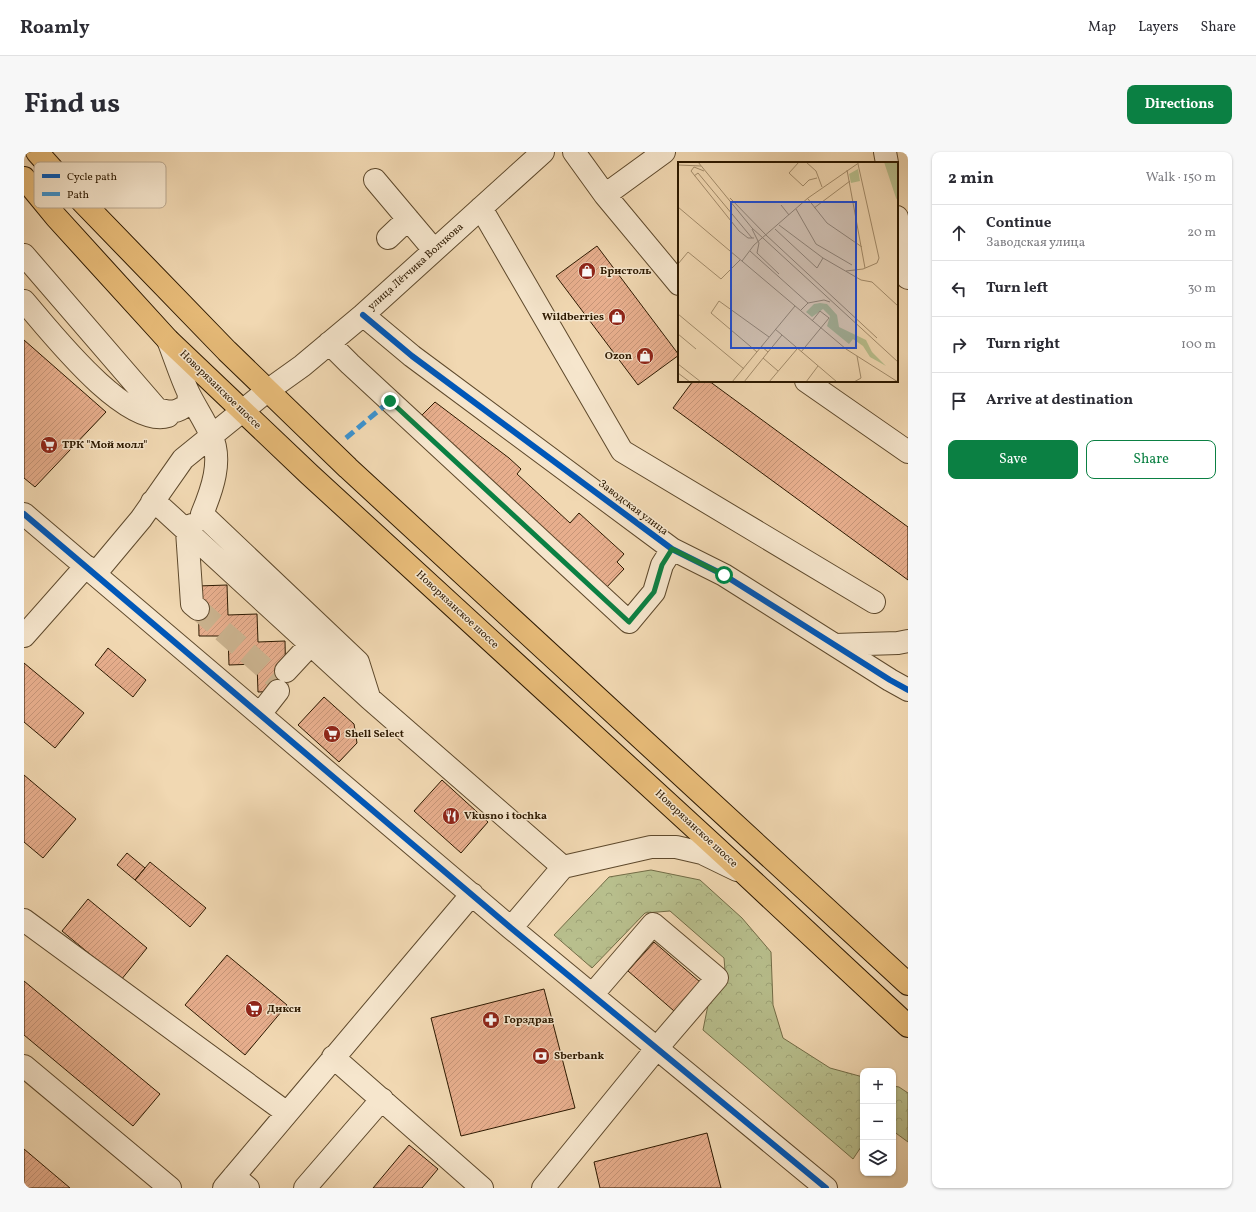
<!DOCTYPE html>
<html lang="en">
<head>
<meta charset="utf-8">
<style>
	body { margin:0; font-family:Vollkorn,serif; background:#f7f7f7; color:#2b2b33 }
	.controls { position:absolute; right:12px; bottom:12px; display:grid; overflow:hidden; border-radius:8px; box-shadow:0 1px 3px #0004 }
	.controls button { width:36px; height:36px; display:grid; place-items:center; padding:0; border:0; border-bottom:1px solid #e1e1e2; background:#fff; color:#2b2b33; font:20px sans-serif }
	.stop { position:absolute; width:12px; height:12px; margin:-9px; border:3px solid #0b8043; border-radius:50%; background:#fff }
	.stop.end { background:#0b8043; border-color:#fff; box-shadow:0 1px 4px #0008 }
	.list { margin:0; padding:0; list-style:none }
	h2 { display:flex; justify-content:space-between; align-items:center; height:52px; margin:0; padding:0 16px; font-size:17px }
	h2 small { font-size:13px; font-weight:400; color:#7c7c81 }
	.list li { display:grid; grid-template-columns:26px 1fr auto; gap:12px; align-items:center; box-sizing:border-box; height:56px; padding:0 16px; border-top:1px solid #e1e1e2 }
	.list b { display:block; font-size:15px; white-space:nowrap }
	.list p { margin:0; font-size:13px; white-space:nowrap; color:#7c7c81 }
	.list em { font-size:13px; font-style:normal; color:#7c7c81 }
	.actions { display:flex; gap:8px; padding:12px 16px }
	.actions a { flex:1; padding:9px 0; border:1px solid #0b8043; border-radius:8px; text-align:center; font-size:14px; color:#0b8043 }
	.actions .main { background:#0b8043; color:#fff }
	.icon { flex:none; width:22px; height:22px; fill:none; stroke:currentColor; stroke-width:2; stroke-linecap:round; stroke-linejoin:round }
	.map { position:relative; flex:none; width:884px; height:1036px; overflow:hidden; border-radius:8px }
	header { display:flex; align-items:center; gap:24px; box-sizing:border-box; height:56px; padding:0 20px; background:#fff; border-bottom:1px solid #e1e1e2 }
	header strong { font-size:19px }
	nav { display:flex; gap:22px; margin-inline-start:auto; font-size:14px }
	.intro { display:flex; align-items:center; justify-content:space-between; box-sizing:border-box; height:96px; padding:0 24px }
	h1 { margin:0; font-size:28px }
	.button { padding:10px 18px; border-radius:8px; background:#0b8043; color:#fff; font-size:14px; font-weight:700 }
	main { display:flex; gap:24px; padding:0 24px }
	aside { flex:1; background:#fff; border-radius:8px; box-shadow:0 1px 3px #0004 }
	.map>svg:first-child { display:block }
	.forest { fill:url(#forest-crowns); stroke:#726c46 }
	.building { fill:url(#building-hatch); stroke:#2d1900 }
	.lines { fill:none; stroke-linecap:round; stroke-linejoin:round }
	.minor-tunnel { stroke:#cab28e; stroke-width:22; stroke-dasharray:22 11; stroke-linecap:butt }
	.minor-casing { stroke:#5e492c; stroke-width:24 }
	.major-casing { stroke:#2d1900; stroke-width:24 }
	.minor { stroke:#f6e6cd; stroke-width:22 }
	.major { stroke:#e8bc79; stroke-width:22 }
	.quiet { stroke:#3c93d0; stroke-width:5; stroke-dasharray:10 5; stroke-linecap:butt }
	.cycleway-casing { stroke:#f6e6cd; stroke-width:8 }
	.cycleway { stroke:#0057b8; stroke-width:6 }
	.route { stroke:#0b8043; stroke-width:5 }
	.labels { text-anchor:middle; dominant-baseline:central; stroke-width:3; stroke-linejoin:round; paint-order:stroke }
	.street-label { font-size:11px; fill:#2d1900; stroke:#f6e6cd }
	.poi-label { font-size:11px; font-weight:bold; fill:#2d1900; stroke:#f6e6cd; text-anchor:start }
	.inset-road { fill:none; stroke:#a38c6b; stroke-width:1 }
	.view { fill:#1d4ed8; fill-opacity:0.15; stroke:#1d4ed8; stroke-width:2 }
	.inset-edge { fill:none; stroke:#2d1900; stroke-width:2 }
	.key { fill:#f6e6cd; stroke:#baa890; stroke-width:1 }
	.key-label { font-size:11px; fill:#2d1900 }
</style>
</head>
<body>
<header>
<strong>Roamly</strong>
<nav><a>Map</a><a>Layers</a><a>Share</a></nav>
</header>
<div class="intro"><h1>Find us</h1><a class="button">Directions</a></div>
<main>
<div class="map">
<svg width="884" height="1036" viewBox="0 0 884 1036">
	<defs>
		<pattern id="forest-crowns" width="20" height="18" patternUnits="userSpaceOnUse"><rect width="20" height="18" fill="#b8bf8d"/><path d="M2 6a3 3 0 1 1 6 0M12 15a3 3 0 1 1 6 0" fill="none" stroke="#9ea478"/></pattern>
		<pattern id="building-hatch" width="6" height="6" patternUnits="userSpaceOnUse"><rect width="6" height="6" fill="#e7ae8d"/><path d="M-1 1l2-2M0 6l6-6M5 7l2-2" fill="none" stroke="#c69578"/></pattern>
	</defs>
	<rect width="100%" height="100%" fill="#f1d8b2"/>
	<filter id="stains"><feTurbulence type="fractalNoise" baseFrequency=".005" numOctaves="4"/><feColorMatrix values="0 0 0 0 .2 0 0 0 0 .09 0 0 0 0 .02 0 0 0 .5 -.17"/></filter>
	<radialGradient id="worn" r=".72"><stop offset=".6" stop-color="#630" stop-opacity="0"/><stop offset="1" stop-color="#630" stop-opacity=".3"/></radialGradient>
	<path class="forest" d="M627 718 676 728 718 766 747 800 749 853 759 886 806 916 839 925V992L829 1007 679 878 684 853 702 831 700 806 646 759 621 761 568 816 530 783 585 725Z
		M869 934 875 935 884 941V990L869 979Z"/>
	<path class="building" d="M573 94 655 203 614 233 532 124Z
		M0 188 82 260 11 335 0 326Z
		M669 229H685L884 375V428L649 256Z
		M411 250 485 306 497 317 493 322 546 371 555 361 600 402 593 410 600 417 580 438 403 277 408 272 398 263Z
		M203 433 204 463 233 462 234 490 261 489 262 539 234 540 233 512 205 513 204 484H175L174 434Z
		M84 496 122 528 109 545 71 513Z
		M0 511 60 561 31 596 0 570Z
		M300 545 330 572 333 591 315 610 274 573Z
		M0 623 52 667 19 706 0 690Z
		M418 628 464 670 437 701 390 659Z
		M103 701 121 716 111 728 93 713Z
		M126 710 182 756 166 775 111 728Z
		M64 747 123 796 97 828 38 779Z
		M630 790 676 830 650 859 604 819Z
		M203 803 263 853 221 903 161 853Z
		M0 829 136 942 109 974 0 883Z
		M520 837 551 956 437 984 407 866Z
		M683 981 697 1036H576L570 1010Z
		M385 993 414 1017 398 1036H349Z
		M0 997 46 1036H0Z"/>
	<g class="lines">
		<path class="minor-tunnel" d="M174 457 254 528V539"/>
		<defs>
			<path id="minor" d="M550 0 581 43 655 132
				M861 0 863 11
				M351 28 410 98
				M581 43 640 0
				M457 56 598 299 850 450
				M873 65 884 126
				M364 86 384 67
				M0 103 133 257C147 261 153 261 164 252L165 242
				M0 149C26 179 102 277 144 264
				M339 163 388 204 648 397 700 423 866 528 884 538
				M144 188C151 206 157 225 165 242 172 256 181 269 187 283 199 308 188 338 178 362L334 510 345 545
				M305 191 326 212 605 470 630 440 638 413 648 397
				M782 229 884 300
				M128 350 139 357 163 379 345 546 539 715 487 776
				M0 362 487 776 802 1036
				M168 373 163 379 168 452 174 457
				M71 422 117 367 159 307 243 239 278 214 339 163 519 0
				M0 484 62 414
				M811 493 874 491 884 489
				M262 519 287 492
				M236 562 254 539
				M539 715 627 695H652L678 701 713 718
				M0 768 263 961
				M309 905 458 1036
				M0 914 146 1036
				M210 1024 224 1036
				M200 1036 448 742
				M281 1036 358 947
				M519 1036 633 896 693 826 629 772 568 843"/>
			<path id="major" d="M13 0 47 38 203 199 324 316 884 832
				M0 26 32 65 144 188 286 323 721 722 884 874"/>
		</defs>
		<use href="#minor" class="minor-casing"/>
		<use href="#major" class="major-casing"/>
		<use href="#minor" class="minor"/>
		<use href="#major" class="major"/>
		<path class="quiet" d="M322 286 366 249"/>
		<defs>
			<path id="cycleway" d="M339 163 388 204 648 397 700 423 866 528 884 538
				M0 362 487 776 802 1036"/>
		</defs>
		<use href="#cycleway" class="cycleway-casing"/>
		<use href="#cycleway" class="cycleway"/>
	</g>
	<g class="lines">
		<path class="route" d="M366 249 605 470 630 440 638 413 648 397 700 423"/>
	</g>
	<defs>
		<symbol id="shop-disc" viewBox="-11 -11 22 22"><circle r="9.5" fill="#8f2418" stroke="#f6e6cd"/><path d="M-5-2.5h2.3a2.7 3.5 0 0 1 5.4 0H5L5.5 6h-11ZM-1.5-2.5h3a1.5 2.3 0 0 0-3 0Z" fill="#fff"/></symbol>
		<symbol id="supermarket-disc" viewBox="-11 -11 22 22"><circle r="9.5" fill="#8f2418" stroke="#f6e6cd"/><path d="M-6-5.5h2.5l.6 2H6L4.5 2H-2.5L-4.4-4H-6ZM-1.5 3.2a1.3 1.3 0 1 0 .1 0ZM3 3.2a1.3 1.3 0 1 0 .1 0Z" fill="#fff"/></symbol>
		<symbol id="restaurant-disc" viewBox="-11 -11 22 22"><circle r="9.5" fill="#8f2418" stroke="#f6e6cd"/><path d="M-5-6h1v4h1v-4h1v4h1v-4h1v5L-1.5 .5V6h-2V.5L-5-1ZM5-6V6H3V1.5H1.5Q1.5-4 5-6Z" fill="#fff"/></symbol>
		<symbol id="pharmacy-disc" viewBox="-11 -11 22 22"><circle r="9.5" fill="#8f2418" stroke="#f6e6cd"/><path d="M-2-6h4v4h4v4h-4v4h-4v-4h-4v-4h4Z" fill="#fff"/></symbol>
		<symbol id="bank-disc" viewBox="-11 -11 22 22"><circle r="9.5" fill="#8f2418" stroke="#f6e6cd"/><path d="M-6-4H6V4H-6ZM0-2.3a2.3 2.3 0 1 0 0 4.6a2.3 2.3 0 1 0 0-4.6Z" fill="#fff"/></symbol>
	</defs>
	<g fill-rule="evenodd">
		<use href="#shop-disc" x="553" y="109" width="20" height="20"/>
		<use href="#shop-disc" x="583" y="155" width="20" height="20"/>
		<use href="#shop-disc" x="611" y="194" width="20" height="20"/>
		<use href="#supermarket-disc" x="15" y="283" width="20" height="20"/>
		<use href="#supermarket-disc" x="298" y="572" width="20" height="20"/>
		<use href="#restaurant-disc" x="417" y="654" width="20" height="20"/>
		<use href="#supermarket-disc" x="220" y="847" width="20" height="20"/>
		<use href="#pharmacy-disc" x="457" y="858" width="20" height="20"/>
		<use href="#bank-disc" x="507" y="894" width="20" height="20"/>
	</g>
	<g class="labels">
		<g class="street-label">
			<text transform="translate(392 115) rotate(-42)">улица Лётчика Волчкова</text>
			<text transform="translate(196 238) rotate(44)">Новорязанское шоссе</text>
			<text transform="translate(609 356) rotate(37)">Заводская улица</text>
			<text transform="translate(433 458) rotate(43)">Новорязанское шоссе</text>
			<text transform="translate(672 677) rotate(43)">Новорязанское шоссе</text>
		</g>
		<g class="poi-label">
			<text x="576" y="119">Бристоль</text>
			<text x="580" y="165" text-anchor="end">Wildberries</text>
			<text x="608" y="204" text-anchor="end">Ozon</text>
			<text x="38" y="293">ТРК "Мой молл"</text>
			<text x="321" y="582">Shell Select</text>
			<text x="440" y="664">Vkusno i tochka</text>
			<text x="243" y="857">Дикси</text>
			<text x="480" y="868">Горздрав</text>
			<text x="530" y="904">Sberbank</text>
		</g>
	</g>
	<g transform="translate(654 10)">
		<rect width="220" height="220" fill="#f1d8b2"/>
		<path d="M180 7 182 19 173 21 171 12Z" fill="#b8bf8d"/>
		<path d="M206 0H220V39L218 36ZM142 141 149 142 159 153 161 165 188 178 194 190 208 204 192 195 185 184 175 177 171 182 149 164 152 154 145 147 134 155 128 150 136 142Z" fill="#b8bf8d"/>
		<path class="inset-road" d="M20 0 74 66 220 200M121 0 111 11 125 24 131 18 139 16M128 0 138 9 144 25M0 3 23 4M169 8 187 106M26 9 16 5 13 9 61 69 70 76H76M16 14 20 11 74 76M52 36 88 73 199 176M130 37 149 61 184 85M103 43 111 53M0 45 168 187 220 220M136 46 172 19M118 47 138 82 174 103M101 63 145 96 183 118 194 120 220 144M74 67 81 81 79 91 101 112M97 67 139 106 145 96M72 89 130 141 122 149M64 99 76 83 130 36 182 0M0 102 10 90 43 117 62 98M168 109 185 107 199 101 201 96 180 2M130 141 146 138 152 140M0 152 66 207M97 167 159 220M0 172 18 187M79 190 33 151 41 139 91 175M90 190 104 173M123 190 151 156 142 149 134 159M85 196 100 209M0 202 23 220M0 211 12 220M54 220 117 144M66 220 90 190 83 184M91 220 119 187M128 220 140 204M176 220 183 216 179 194"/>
		<path class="view" d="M53 40H178V186H53Z"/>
		<rect width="220" height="220" class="inset-edge"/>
	</g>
	<rect x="10" y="10" width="132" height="46" rx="6" class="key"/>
	<rect x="18" y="22" width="18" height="4" fill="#0057b8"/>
	<rect x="18" y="40" width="18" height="4" fill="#3c93d0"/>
	<g class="key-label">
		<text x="43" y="28">Cycle path</text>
		<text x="43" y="46">Path</text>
	</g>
	<rect width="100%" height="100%" filter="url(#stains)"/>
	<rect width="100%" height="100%" fill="url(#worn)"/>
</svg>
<div class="controls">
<button>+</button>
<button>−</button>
<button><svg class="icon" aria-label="layers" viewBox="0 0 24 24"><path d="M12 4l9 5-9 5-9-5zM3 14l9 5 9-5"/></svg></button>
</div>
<div class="stop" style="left:700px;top:423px"></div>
<div class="stop end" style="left:366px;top:249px"></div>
</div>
<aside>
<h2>2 min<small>Walk · 150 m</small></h2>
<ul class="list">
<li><svg class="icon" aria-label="ahead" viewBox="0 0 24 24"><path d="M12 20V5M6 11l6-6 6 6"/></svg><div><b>Continue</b><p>Заводская улица</p></div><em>20 m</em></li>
<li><svg class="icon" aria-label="left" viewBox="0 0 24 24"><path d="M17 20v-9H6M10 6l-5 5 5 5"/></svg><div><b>Turn left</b></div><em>30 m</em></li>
<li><svg class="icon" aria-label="right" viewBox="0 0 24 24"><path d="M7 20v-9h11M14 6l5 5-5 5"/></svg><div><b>Turn right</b></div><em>100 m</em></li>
<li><svg class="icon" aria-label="arrive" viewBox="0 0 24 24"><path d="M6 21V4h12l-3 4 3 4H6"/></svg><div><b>Arrive at destination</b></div></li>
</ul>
<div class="actions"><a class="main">Save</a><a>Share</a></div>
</aside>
</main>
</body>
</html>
